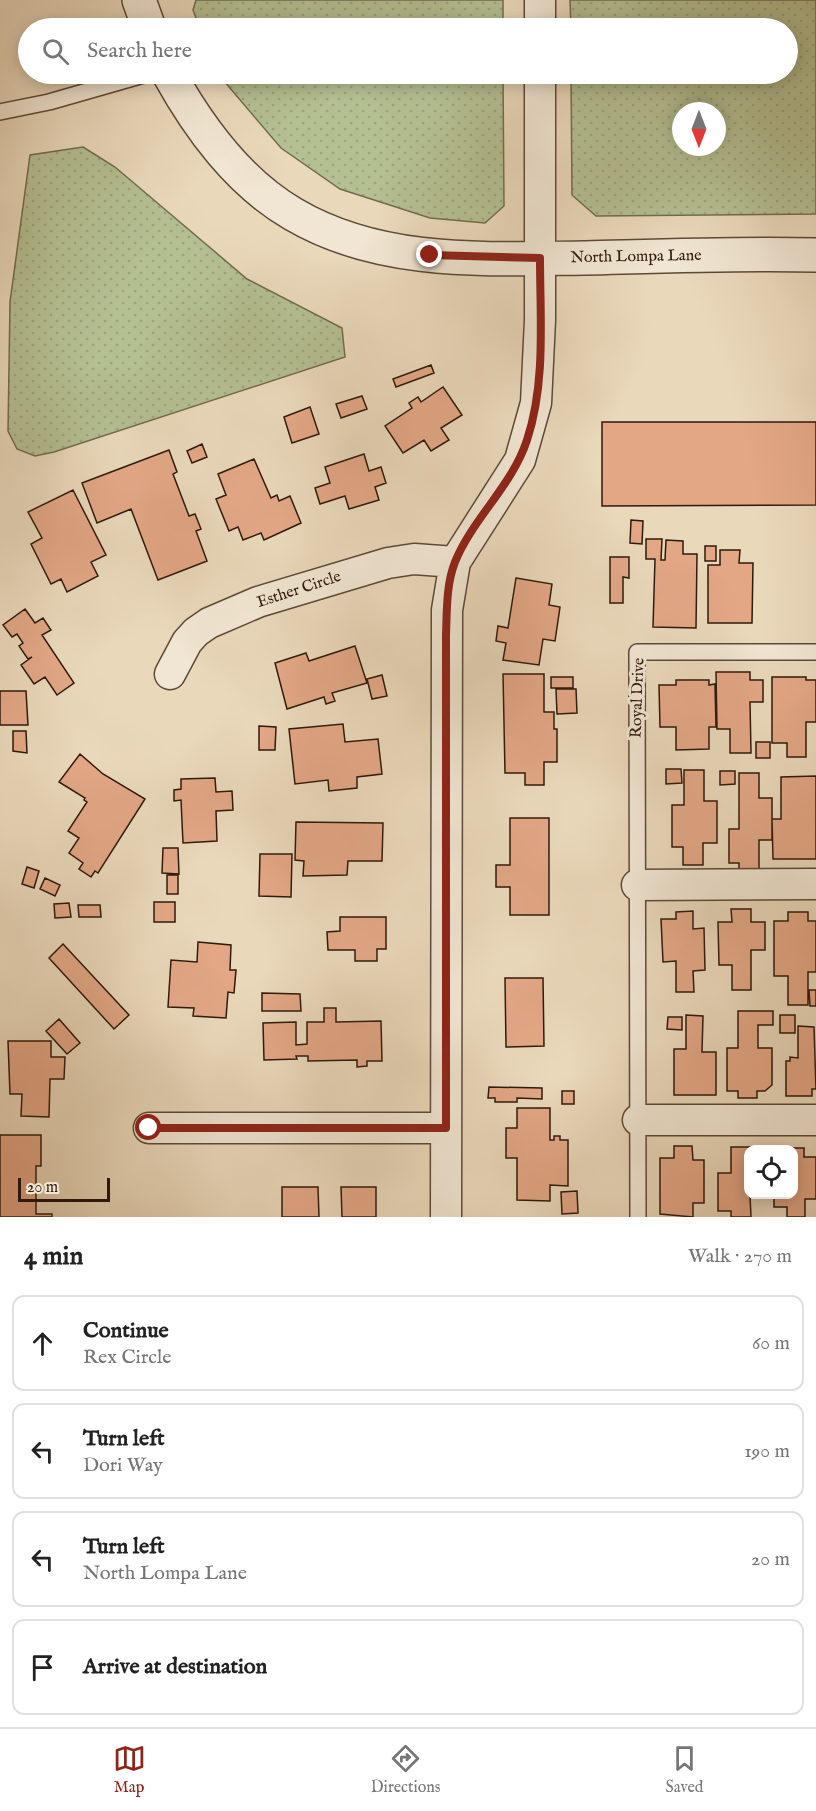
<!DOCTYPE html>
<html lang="en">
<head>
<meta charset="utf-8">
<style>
	body { margin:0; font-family:"IM FELL English",serif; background:#f2f2f2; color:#222 }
	.controls { position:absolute; right:18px; bottom:18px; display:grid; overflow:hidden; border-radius:12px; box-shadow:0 3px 15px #0003 }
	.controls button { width:54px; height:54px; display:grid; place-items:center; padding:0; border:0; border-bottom:2px solid #e0e0e0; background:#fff; color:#222; font:30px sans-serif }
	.compass { position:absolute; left:672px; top:102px; width:54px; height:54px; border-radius:50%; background:#fff; box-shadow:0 3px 15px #0003; rotate:180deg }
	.scale { position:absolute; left:18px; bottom:15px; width:92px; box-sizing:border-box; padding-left:6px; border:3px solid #30190b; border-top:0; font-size:16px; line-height:21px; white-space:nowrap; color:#30190b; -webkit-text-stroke:4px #f1e6d3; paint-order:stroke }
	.stop { position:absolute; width:18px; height:18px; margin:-14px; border:4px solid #8f2418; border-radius:50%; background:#fff }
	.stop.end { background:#8f2418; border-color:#fff; box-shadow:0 2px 6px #0008 }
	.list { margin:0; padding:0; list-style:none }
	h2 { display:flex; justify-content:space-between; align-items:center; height:78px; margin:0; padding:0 24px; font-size:26px }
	h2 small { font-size:20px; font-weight:400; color:#767676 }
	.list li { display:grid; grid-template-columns:39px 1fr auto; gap:18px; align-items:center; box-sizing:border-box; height:96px; margin:0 12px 12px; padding:0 12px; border:2px solid #e0e0e0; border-radius:12px }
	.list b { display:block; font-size:22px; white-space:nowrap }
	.list p { margin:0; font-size:20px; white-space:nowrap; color:#767676 }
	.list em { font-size:20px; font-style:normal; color:#767676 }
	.icon { flex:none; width:33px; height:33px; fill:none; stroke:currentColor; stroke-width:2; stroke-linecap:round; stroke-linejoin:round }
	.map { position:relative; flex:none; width:816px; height:1217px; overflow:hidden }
	.search { position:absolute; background:#fff; box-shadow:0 3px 15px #0003; left:18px; right:18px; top:18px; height:66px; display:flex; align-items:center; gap:15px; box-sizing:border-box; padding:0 21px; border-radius:33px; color:#767676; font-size:22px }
	.sheet { height:510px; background:#fff }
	nav { display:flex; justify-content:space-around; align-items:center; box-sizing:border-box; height:84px; border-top:2px solid #e0e0e0; background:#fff; font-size:16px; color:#767676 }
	nav a { display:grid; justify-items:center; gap:3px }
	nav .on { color:#8f2418 }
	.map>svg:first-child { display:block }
	.grass { fill:url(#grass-dots); stroke:#726c4e; stroke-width:1.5; fill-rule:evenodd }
	.building { fill:#e3a786; stroke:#30190b; stroke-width:1.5 }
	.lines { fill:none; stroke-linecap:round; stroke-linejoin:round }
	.service-casing { stroke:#5e4937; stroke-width:18 }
	.minor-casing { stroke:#5e4937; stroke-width:33 }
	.tertiary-casing { stroke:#5e4937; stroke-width:36 }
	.service { stroke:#f1e6d3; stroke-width:15 }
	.minor { stroke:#f1e6d3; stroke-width:30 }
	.tertiary { stroke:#f1e6d3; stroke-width:33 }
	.route { stroke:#8f2418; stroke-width:8 }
	.labels { text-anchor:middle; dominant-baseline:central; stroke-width:6; stroke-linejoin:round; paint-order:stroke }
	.street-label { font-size:16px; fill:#30190b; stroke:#f1e6d3 }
</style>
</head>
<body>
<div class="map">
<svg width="816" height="1217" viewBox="0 0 816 1217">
	<defs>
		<pattern id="grass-dots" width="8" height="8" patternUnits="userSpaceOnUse" patternTransform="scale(1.5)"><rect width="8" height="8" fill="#b4bf92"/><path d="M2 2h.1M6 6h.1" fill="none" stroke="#9ba47d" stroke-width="1.8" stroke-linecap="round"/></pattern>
	</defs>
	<rect width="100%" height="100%" fill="#ead8bb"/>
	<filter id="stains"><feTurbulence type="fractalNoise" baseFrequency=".00333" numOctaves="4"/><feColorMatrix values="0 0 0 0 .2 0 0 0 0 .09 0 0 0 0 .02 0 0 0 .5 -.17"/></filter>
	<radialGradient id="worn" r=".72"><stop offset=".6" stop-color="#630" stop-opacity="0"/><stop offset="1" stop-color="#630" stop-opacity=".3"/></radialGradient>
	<path class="grass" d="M196 0H503V28H200L193 10Z
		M570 0H816V214L596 216 572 195 571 74H788V28H571ZM681 111H717V147H681Z
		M218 74H503L504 206 485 223 430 218 340 189 281 148Z
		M83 147 115 167 247 279 342 328 345 357 54 452 35 456 17 449 8 431 10 302 30 155Z"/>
	<path class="building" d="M431 365 434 373 396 387 393 379Z
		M443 387 462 415 441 428 449 440 431 451 424 440 403 453 385 426 412 408 409 403 418 397 421 402Z
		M362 396 367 409 341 418 336 404Z
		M310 407 319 434 292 443 284 417Z
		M602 422H816V505L602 506Z
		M202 444 207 457 192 463 187 451Z
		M169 450 177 472 173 474 189 516 195 514 201 529 196 531 207 561 158 580 131 509 97 523 82 483Z
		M364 454 369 471 381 467 386 483 375 487 379 500 349 509 345 496 320 504 315 488 330 483 325 467Z
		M254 459 271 498 277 495 279 501 290 496 301 523 264 540 261 533 243 540 238 527 229 531 216 499 226 495 218 474Z
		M73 490 106 555 91 562 98 576 67 592 61 579 51 584 31 544 42 538 28 512Z
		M631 520 643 521 642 544 630 543Z
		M646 539H662L661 560H665L666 540 683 541V554H697L696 628 653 627 655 559H646Z
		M705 546H716V561H705Z
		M720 550H740L739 563H753L752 623H708V565H720Z
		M610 557H629V578L623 577V603H610Z
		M516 578 552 584 549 605 560 607 555 641 543 639 539 665 503 660 506 643 496 641 498 626 508 628Z
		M25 609 35 623 43 618 51 630 42 635 74 683 57 695 45 677 34 684 21 665 32 657 28 659 19 646 23 643 17 634 12 637 3 625Z
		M355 646 367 683 332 693 335 701 326 704 324 697 287 709 275 663 306 653 309 661Z
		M716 672H750V680H763V702H750L751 753H730V729H717Z
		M503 674H544V712H554V729H557V762H544V785H525V773H505Z
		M382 675 387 696 372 699 367 679Z
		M551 677H573V688H551Z
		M772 677H806V680H816V722H806V757H787V743H772Z
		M676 680H709V685L715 684 716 727H709V749L676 750V727H660L659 685H676Z
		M556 689H576L577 713 557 714Z
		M0 691H26L28 725H0Z
		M343 724 345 742 378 739 382 774 357 777V788L329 791 328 780 295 784 289 729Z
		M259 726 276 727 275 750H259Z
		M13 731H26L27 753 13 751Z
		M756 742H770V758H756Z
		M80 754 103 774 145 799 98 873 95 871 91 877 79 869 83 863 69 853 79 838 68 831 87 802 84 800 85 798 59 782Z
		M666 769H681L682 783 666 784Z
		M684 770H704V801H717V843H703V865H683V847H672V805H684Z
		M720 771H735V784L720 785Z
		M739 773H759V798H772V840H759V869H739V863H729V829H739Z
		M816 776V859H773L772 819H781V777Z
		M215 778 216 792 232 791 233 810 216 811 217 841 183 843 181 800 174 801V790L181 789V779Z
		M510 818H549V915H510V887H496V865H510Z
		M296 822 383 823 382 861H348L347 875 303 876 304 861 295 860Z
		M163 848H178L179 874 162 873Z
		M260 854H292L291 897 259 896Z
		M27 867 39 871 34 888 22 884Z
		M167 875H178V894H167Z
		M45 878 60 885 55 896 40 889Z
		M154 902H175V922H154Z
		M69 903 71 917 55 918 54 904Z
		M78 905H100L101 917H79Z
		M731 909H751V922H765V950H751V990H732V965H719L718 922H732Z
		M693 911V929L704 928 705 970 693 971 694 992H676V961L663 962 661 919H676V912Z
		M788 912H808V921H816V972H808V1005H788V976H774V921H788Z
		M340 917H386V949H377V961H355V950H328L327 932 340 931Z
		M198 942 231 945 230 970H236L234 993 228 992 226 1018 193 1016 194 1008 168 1007 171 960 197 962Z
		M63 944 129 1015 114 1029 49 958Z
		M505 978H543L544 1046 506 1047Z
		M809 990H816V1006H810Z
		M262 993 300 994 301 1011H262Z
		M324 1008H336V1022L381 1021 382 1061H367V1066L357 1067V1060L308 1061V1056H296L297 1059 264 1060 263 1023 296 1022V1045L307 1044V1022H324Z
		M738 1011H773V1025H758V1048H772V1085L765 1091H757V1098H738V1091H727V1048H738Z
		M686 1015 703 1016 702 1052H716V1095H674V1049H686Z
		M780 1015H795V1033H780Z
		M668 1017H682V1030L667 1029Z
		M59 1019 80 1043 67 1054 46 1031Z
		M798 1026 814 1027 816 1089H812V1096H786V1061H790V1057L798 1058Z
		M8 1041H51V1057H65L64 1079H50L49 1117 21 1116 22 1094H10Z
		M489 1087 542 1088V1099L517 1098V1102H495V1098H488Z
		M562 1091H574V1104H562Z
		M517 1108H550V1140H554V1136H560V1140H568V1186L550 1185V1201L517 1200V1158H506V1128H517Z
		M0 1135H41V1166H36V1214H52V1217H0Z
		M674 1146H692L693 1160H704V1203H693V1217L660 1214V1158H674Z
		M731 1147H752L748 1150 751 1217H731V1211H718V1173H731Z
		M788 1148H804V1157H816V1199H805V1217H787V1207H774V1194H794V1150Z
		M282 1187H318L319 1217H282Z
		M341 1187H376V1217H342Z
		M577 1191 578 1213 562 1214 561 1192Z"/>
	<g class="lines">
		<defs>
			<path id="service" d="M0 112 49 102 147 74
				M638 1217 637 652H816"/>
			<path id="minor" d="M540 0V28
				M170 674 187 642 196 632 209 623 258 602 388 563 414 559 455 562
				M637 885 816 884
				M638 1120H816
				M149 1128H446
				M446 1217 447 610 455 562 520 460 536 403 540 320V74"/>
			<path id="tertiary" d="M139 0 149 28
				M169 74C199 128 238 182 293 214 381 266 487 259 585 258 662 256 739 253 816 255"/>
		</defs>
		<use href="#service" class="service-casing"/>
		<use href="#minor" class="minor-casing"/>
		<use href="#tertiary" class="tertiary-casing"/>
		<use href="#service" class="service"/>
		<use href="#minor" class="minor"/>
		<use href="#tertiary" class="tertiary"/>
	</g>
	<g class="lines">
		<path class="route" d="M149 1128H446V635C447 611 446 585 455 562 473 518 512 486 527 440 546 383 540 318 540 258L430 255"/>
	</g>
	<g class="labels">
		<g class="street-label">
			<text transform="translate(636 257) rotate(-1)">North Lompa Lane</text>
			<text transform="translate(299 590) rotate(-18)">Esther Circle</text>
			<text transform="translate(638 698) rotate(-88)">Royal Drive</text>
		</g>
	</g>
	<rect width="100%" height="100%" filter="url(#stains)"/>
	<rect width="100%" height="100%" fill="url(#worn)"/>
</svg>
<div class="controls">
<button><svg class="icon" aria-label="locate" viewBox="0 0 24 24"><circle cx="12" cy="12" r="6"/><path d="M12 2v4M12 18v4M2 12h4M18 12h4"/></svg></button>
</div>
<svg class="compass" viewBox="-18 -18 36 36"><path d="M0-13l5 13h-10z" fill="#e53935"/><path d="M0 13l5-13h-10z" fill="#767676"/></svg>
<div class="scale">20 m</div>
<div class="stop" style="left:149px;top:1128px"></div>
<div class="stop end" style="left:430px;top:255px"></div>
<div class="search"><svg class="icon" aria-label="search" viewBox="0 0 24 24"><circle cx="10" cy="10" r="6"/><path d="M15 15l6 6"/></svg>Search here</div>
</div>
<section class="sheet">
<h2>4 min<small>Walk · 270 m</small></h2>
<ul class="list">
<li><svg class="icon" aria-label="ahead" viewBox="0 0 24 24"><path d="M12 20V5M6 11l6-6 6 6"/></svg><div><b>Continue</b><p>Rex Circle</p></div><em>60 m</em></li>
<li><svg class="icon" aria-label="left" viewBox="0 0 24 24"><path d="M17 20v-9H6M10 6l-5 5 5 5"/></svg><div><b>Turn left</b><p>Dori Way</p></div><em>190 m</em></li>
<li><svg class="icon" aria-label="left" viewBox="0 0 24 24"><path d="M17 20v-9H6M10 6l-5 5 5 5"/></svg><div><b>Turn left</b><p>North Lompa Lane</p></div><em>20 m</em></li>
<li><svg class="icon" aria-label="arrive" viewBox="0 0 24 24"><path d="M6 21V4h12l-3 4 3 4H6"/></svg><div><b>Arrive at destination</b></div></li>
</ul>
</section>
<nav>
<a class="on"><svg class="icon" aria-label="map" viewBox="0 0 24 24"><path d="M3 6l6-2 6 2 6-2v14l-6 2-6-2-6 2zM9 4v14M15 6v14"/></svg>Map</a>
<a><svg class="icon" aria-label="directions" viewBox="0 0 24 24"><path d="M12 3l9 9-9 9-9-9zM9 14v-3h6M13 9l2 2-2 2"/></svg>Directions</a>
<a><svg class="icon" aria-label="saved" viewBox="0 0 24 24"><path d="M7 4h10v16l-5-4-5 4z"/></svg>Saved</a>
</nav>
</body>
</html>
